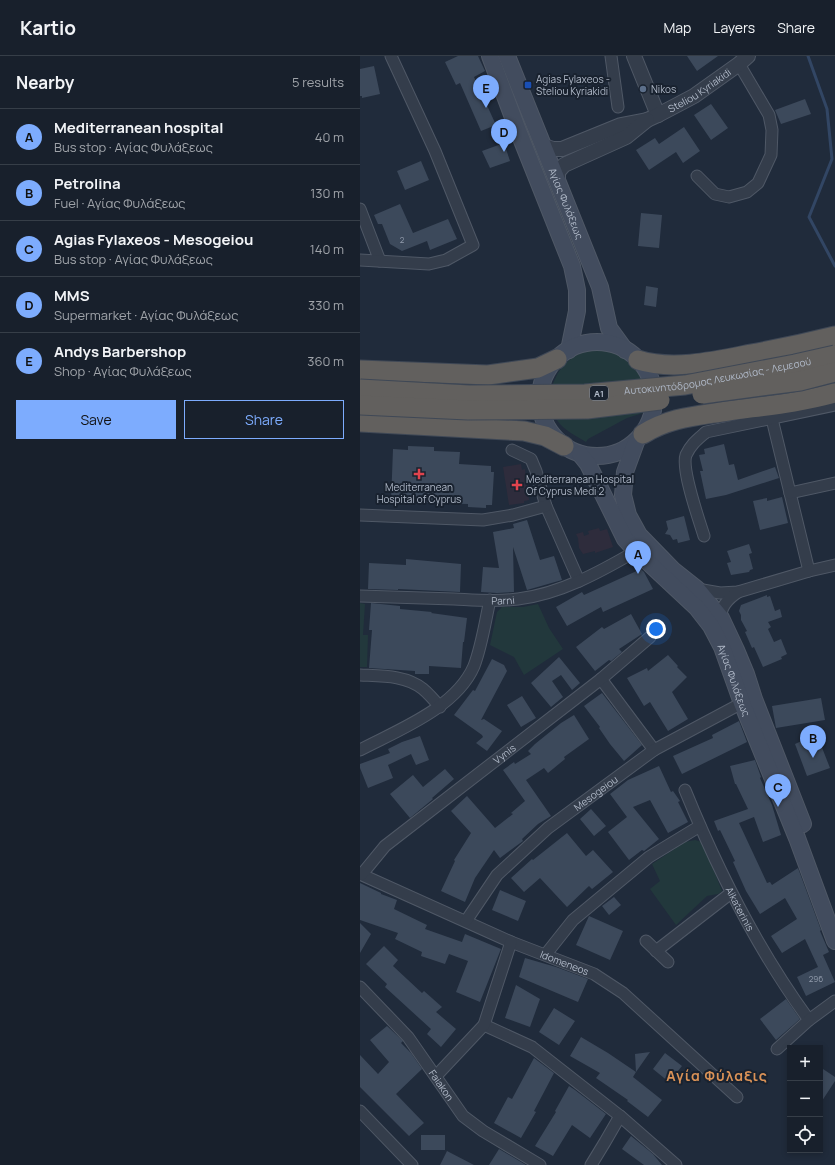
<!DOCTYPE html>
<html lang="en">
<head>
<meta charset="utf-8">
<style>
	body { margin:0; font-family:Manrope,sans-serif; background:#252d38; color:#f1f3f6 }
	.controls { position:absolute; right:12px; bottom:12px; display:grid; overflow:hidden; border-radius:0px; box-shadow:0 2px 6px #0003 }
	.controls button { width:36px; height:36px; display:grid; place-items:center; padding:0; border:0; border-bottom:1px solid #363e48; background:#18202c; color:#f1f3f6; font:20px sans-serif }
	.you { position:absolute; left:296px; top:573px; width:14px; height:14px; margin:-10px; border:3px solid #fff; border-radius:50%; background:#1a73e8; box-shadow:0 0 0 6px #1a73e833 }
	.badge { display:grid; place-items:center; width:26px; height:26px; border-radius:50%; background:#7dacfe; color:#111; font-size:13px; font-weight:700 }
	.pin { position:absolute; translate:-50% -33px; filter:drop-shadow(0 1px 2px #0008) }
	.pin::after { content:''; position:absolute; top:21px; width:14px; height:12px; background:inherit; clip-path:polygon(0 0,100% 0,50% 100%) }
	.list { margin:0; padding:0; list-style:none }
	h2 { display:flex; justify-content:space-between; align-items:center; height:52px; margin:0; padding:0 16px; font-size:17px }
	h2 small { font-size:13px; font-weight:400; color:#9fa3a9 }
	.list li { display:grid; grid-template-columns:26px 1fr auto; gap:12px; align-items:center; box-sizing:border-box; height:56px; padding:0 16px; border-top:1px solid #363e48 }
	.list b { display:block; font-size:15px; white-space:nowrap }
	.list p { margin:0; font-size:13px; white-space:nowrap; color:#9fa3a9 }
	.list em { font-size:13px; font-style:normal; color:#9fa3a9 }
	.actions { display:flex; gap:8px; padding:12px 16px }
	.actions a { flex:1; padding:9px 0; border:1px solid #7dacfe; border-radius:0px; text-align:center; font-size:14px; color:#7dacfe }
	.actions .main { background:#7dacfe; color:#111 }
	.icon { flex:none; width:22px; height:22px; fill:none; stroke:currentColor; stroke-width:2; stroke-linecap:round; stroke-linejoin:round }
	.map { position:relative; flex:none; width:475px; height:1109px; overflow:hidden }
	header { display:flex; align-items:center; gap:24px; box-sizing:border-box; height:56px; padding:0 20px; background:#18202c; border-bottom:1px solid #363e48 }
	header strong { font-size:19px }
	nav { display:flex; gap:22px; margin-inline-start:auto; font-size:14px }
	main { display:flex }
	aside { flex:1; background:#18202c }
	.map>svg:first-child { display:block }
	.medical { fill:#2e2c3c }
	.green { fill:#22383c }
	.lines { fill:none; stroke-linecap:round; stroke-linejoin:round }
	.stream { stroke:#324664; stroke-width:3 }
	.building { fill:#3c495b }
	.minor-casing { stroke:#4f5866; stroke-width:13 }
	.tertiary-casing { stroke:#4f5866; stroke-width:16 }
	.secondary-casing { stroke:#4f5866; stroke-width:18 }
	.trunk-casing { stroke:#3f4856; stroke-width:21 }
	.minor { stroke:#343d4b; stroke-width:11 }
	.tertiary { stroke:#343d4b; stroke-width:14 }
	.secondary { stroke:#424c5e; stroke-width:16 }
	.trunk { stroke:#62605e; stroke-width:19 }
	.trunk-bridge-casing { stroke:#3f4856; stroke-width:21; stroke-linecap:butt }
	.trunk-bridge { stroke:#62605e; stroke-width:19 }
	.transit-dot { fill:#1a4fb4; stroke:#19222f; stroke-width:1.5 }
	.service-dot { fill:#5c6f8a; stroke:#19222f; stroke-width:1.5 }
	.health-dot { fill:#e0444e; stroke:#19222f; stroke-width:1.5 }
	.labels { text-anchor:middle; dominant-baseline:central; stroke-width:4; stroke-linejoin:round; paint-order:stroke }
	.number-label { font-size:8px; fill:#929cac }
	.shield { fill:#19222f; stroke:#828b99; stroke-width:1 }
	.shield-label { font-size:9px; font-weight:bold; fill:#afb8c7 }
	.poi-label { font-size:10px; fill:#afb8c7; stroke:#19222f; text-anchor:start }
	.street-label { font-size:10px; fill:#afb8c7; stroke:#19222f }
	.district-label { font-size:14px; font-weight:bold; letter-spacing:1px; fill:#da9257; stroke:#19222f }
</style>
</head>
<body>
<header>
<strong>Kartio</strong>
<nav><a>Map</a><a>Layers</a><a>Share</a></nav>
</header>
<main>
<aside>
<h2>Nearby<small>5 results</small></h2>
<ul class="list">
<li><span class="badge">A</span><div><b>Mediterranean hospital</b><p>Bus stop · Αγίας Φυλάξεως</p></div><em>40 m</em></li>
<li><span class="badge">B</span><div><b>Petrolina</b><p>Fuel · Αγίας Φυλάξεως</p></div><em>130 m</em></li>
<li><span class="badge">C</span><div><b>Agias Fylaxeos - Mesogeiou</b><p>Bus stop · Αγίας Φυλάξεως</p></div><em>140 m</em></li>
<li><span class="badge">D</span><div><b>MMS</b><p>Supermarket · Αγίας Φυλάξεως</p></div><em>330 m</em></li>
<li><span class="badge">E</span><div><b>Andys Barbershop</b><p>Shop · Αγίας Φυλάξεως</p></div><em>360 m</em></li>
</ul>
<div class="actions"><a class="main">Save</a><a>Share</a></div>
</aside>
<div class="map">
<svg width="475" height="1109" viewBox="0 0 475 1109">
	<rect width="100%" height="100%" fill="#202b3b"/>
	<path class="medical" d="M161 408 162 414 165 413 169 444 164 445V447L149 449 143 411Z
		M239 472 240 475 247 473 253 491 235 497V495L223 498 219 492 218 482 216 478 223 476 224 480 229 478 228 475Z"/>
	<path class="green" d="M238 292 251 294 265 300 273 306 282 318 287 326 286 350 283 357 267 362 228 383 226 386C213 378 197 371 193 355 191 352 192 347 192 343 192 339 191 335 192 331 193 326 196 321 198 317 207 302 221 295 238 292Z
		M0 547 5 548 3 579H8L7 611H0Z
		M178 548 189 572 203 593 164 619 154 601 130 589 137 556 142 551H163Z
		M335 784 342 786 344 790 362 835 358 838 347 840 316 869 290 833 300 825 292 808 325 786Z"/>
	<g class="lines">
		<path class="stream" d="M448 0 467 53 472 103 449 161 475 210"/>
	</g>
	<path class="building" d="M98 0H118L125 15 114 21 136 69 121 75 100 27 96 29 85 6Z
		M327 0H358L337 15Z
		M14 10 20 38 2 42V40H0V13Z
		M445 43 451 58 421 68 415 54Z
		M351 48 368 72 351 84 334 59Z
		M324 71 340 95 323 107 316 96 289 114 276 94 295 82 299 88Z
		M144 87 150 105 130 112 122 95Z
		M61 105 69 124 45 134 37 115Z
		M40 148 53 177 88 163 97 183 70 194 67 185 42 195 30 188 22 168H18L14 159Z
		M281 157 302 159 299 192 278 190Z
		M286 230 298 232 296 251 284 249Z
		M364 388 369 409 374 408 378 424 415 411 419 422 366 439 346 443 340 415H343L339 399 345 398 344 393Z
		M48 390 74 391V395L100 396 99 408 131 410V416H134L132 449H126V452L108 451V448L31 446 33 393 48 394Z
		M422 441 428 467 400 474 393 445 407 442V445Z
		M324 460 330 484 318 487 317 483 313 484 310 479 305 478 308 473 306 465Z
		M167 464 180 504 194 500 202 524 167 534 153 491 154 536 137 537 121 536 123 511 139 512 133 476 154 472 153 468Z
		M389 488 392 497 389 498 393 513 390 514 389 516 371 519 367 507 371 506 367 495Z
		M46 503 101 508 100 536 38 533V534L8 533 9 507 46 509Z
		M281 513 284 516 293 533 243 556 241 551 207 570 196 551 222 536 224 539Z
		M407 539V541L410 540 415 555 420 553 422 561 408 566 411 571 408 573 414 586 421 583 427 598 421 601 422 603 403 611 394 591 392 592 385 576 387 575 381 564V559L379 555 381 549Z
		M11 547 40 550V553L72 556 71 557 107 562 104 586H103L101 612 69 610V618H55V615L9 612 12 574H9Z
		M271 558 282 578 259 593 262 596 251 605 249 604 235 615 216 591 242 571 244 573Z
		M308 599 318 610 317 611 327 621 312 636 328 663 308 675 290 646 284 650 267 622 287 612 288 615Z
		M199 601 220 627 212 634 201 619 192 625 203 641 191 651 171 627Z
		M132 603 144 609 147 615 121 664 124 663 142 675 127 695 116 687 123 681 122 679 94 659 113 634 115 635Z
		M242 637 282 689 264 705 250 688 239 672 240 671 224 650Z
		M162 640 176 662 161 671 147 649Z
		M461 642 465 664 416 672 412 650Z
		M214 659 229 683 204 701 205 703 188 717 184 712 166 724 191 760 178 768 162 783 163 785 140 802 134 794 115 822 105 846 81 835 95 805 94 804 111 777 91 755 107 740 135 772 153 758 151 757 165 745 143 714 154 706 155 708 171 698 168 695 175 688 201 667Z
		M379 665 387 686 322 718 313 700 353 682 352 679Z
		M60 680 69 704 56 709 51 698 28 709 33 722 8 732 0 712V708L30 697 28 693 42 686Z
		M446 683 450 693 461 689 470 712 447 720 435 688Z
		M395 704 401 721 400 722 412 749 421 779 403 786 394 761 379 767 407 827 410 826 412 829 438 812 461 874 460 875 469 896 463 899 475 926 446 940 437 921 458 911 445 883 422 897 411 880 437 863 425 842 400 858 386 835 373 806 375 805 360 774 358 775 354 765 388 753 376 728H375L370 710Z
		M299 710 311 736 313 735 320 745 318 746 328 766 308 777 290 744 273 751 299 783 284 795 282 794 269 804 248 776 267 761 250 738 268 724Z
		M85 713 94 723 72 742 73 743 50 762 30 738 53 719 63 731Z
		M231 753 246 770 234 780 220 763Z
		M207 777 226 800 233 794 253 816 232 833 229 830 207 851 180 822 164 836 151 822 172 803 173 804Z
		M0 827 21 837V838L37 844 34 853 67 869 65 873 102 886 105 878 141 893 120 946 96 936 108 905 89 898 85 908 61 900 62 896 35 883 38 877 0 864Z
		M140 834 166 845 158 865 132 854Z
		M254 841 261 849 249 859 242 850Z
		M229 860 263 875 250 904 216 889Z
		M0 867 11 878 0 897Z
		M24 890 38 904 33 910 62 937 64 935 82 951 76 956 96 973 81 991 67 978 71 973 25 931 27 928 6 908Z
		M165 902 196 911 228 923 218 946 159 921Z
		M156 929 180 943 170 971 145 962Z
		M426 943 440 963 416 984 400 963Z
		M194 952 215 965 199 989 179 976Z
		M27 970 43 985 41 987 51 997 62 1013 36 1038 64 1067 49 1080 0 1031V999L18 1018 29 1006 10 984Z
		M221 981 248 997 276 1016 273 1021 302 1044 288 1061 267 1045 268 1044 236 1022 240 1017 210 1000Z
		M290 996 276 1016 275 998Z
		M305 997 322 1010 309 1026 293 1013Z
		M174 1002 194 1017 174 1055 176 1056 161 1082 134 1067 148 1041 152 1043Z
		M463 1013 475 1021V1025L460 1048V1018Z
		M209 1030 215 1034 246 1058 230 1082 212 1069 193 1100 175 1090 196 1056 195 1055Z
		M61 1079H85V1094H61Z
		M271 1080 293 1098 302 1109H284L262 1093Z
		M139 1093 166 1109H129Z
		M87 1095 114 1109H80Z"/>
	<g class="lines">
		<defs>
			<g id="minor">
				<path d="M251 0 258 51"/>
				<path d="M337 120 355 138 369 141 387 136 398 127 411 99 412 74 409 59 379 8"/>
				<path d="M0 153 20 205"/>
				<path d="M0 204 69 208 86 204 113 189 75 95 31 0"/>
				<path d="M412 363 449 515"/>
				<path d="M152 394 171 403 176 415 186 450 219 525"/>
				<path d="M430 437 475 427"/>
				<path d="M0 459 123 464 153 459 186 450"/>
				<path d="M344 480C339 464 321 413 326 399 331 388 338 383 346 376L475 349"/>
				<path d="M337 533 360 537 378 536 449 515 475 509"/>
				<path id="s1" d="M0 540C31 541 63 542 94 543 115 544 137 546 158 543 200 538 240 516 276 495"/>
				<path d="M361 562C360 550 369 542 378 536"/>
				<path d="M0 619C21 620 46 619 63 633 69 638 75 645 80 651"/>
				<path d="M241 623 294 694"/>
				<path d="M0 694C38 674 96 652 114 610 122 589 125 566 130 544"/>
				<path id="s2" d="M325 734C358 815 397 893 449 964"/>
				<path id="s3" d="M0 818 151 886 234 918 263 937 377 1041"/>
				<path id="s4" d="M2 818 25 790 241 623 290 581"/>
				<path id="s5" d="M106 865 137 819 188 772 294 694 382 647 389 645"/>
				<path d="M286 885 308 906"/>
				<path d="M296 895 371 837"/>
				<path d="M186 898 213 864 289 801 340 770"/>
				<path id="s6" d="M0 931 48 981 103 1060 123 1075 180 1109"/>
				<path d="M124 969 172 991 260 1060 316 1109"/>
				<path d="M417 993 449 964 475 945"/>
				<path d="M76 1020 124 969 151 886"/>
				<path d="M0 1055 52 1109"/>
				<path d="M231 1109 245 1086 260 1060"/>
			</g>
			<g id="tertiary">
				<path d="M274 0 298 59"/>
				<path id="s7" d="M184 90 193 93H202L261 69 287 64 298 59 334 40 379 8 388 0"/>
				<path d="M198 125V116L204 109 266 81 287 64"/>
			</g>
			<g id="secondary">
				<path d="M130 0 157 72 212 210 217 234V255L209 294"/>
				<path id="s8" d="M147 0 240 231 249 272 265 294"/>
				<circle cx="237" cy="343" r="57"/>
				<path d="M276 386 265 416 263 439 268 459 279 479 313 514 337 533 361 562 376 594 386 618 394 643 443 768"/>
				<path id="s9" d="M220 398 228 408 265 483 276 495 337 552 351 570 362 591 382 647 437 782 475 885"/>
			</g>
			<path id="trunk" d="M278 304C313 315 356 305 391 298 419 293 447 287 475 280
				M0 314 128 319 178 312 197 303
				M0 366 164 375 185 380 204 390
				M283 378C310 361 337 360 368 355 404 350 440 347 475 337"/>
		</defs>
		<use href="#minor" class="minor-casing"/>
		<use href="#tertiary" class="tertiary-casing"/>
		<use href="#secondary" class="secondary-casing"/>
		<use href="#trunk" class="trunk-casing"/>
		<use href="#minor" class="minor"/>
		<use href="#tertiary" class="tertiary"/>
		<use href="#secondary" class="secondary"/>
		<use href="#trunk" class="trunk"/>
		<defs>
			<g id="trunk-bridge">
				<path id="s10" d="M0 333 109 339 225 338 325 329 435 308 475 299"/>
				<path d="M342 338 440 325 475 316"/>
				<path d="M0 349 108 354 227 353 300 344"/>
			</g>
		</defs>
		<use href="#trunk-bridge" class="trunk-bridge-casing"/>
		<use href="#trunk-bridge" class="trunk-bridge"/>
	</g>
	<rect class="transit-dot" x="164" y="25" width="8" height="8" rx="2"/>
	<circle class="service-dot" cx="283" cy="33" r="4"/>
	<g class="health-dot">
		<path d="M57 412h4v4h4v4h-4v4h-4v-4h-4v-4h4z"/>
		<path d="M155 423h4v4h4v4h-4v4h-4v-4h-4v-4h4z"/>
	</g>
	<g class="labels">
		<g class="number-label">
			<text x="42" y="183">2</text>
			<text x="456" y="922">296</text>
		</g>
		<rect class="shield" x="230" y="330" width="18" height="14" rx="3"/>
		<g class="shield-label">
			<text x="239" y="337">A1</text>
		</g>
		<g class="poi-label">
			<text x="176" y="23">Agias Fylaxeos -<tspan x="176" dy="12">Steliou Kyriakidi</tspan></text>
			<text x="291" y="33">Nikos</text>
			<text x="166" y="423">Mediterranean Hospital<tspan x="166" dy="12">Of Cyprus Medi 2</tspan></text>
			<text x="59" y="431" text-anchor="middle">Mediterranean<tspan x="59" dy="12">Hospital of Cyprus</tspan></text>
		</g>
		<g class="street-label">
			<text stroke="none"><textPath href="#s7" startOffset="169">Steliou Kyriakidi</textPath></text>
			<text stroke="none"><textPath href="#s8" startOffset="159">Αγίας Φυλάξεως</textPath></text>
			<text stroke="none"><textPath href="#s10" startOffset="359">Αυτοκινητόδρομος Λευκωσίας - Λεμεσού</textPath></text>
			<text stroke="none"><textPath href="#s1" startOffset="143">Parni</textPath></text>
			<text stroke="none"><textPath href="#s9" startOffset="278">Αγίας Φυλάξεως</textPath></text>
			<text stroke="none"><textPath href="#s4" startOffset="187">Vynis</textPath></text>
			<text stroke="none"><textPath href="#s5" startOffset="184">Mesogeiou</textPath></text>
			<text stroke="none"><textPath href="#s2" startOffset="131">Aikaterinis</textPath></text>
			<text stroke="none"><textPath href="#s3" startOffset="223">Idomeneos</textPath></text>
			<text stroke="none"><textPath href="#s6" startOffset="128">Faiakon</textPath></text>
		</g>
		<g class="district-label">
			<text x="357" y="1019">Αγία Φύλαξις</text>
		</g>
	</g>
</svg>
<div class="controls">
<button>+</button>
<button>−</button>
<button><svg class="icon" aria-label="locate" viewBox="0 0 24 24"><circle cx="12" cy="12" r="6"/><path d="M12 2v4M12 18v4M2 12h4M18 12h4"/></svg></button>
</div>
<div class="you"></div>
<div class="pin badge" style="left:278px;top:518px">A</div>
<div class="pin badge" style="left:453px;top:702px">B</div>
<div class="pin badge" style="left:418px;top:751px">C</div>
<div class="pin badge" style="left:144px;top:96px">D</div>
<div class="pin badge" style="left:126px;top:52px">E</div>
</div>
</main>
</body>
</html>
